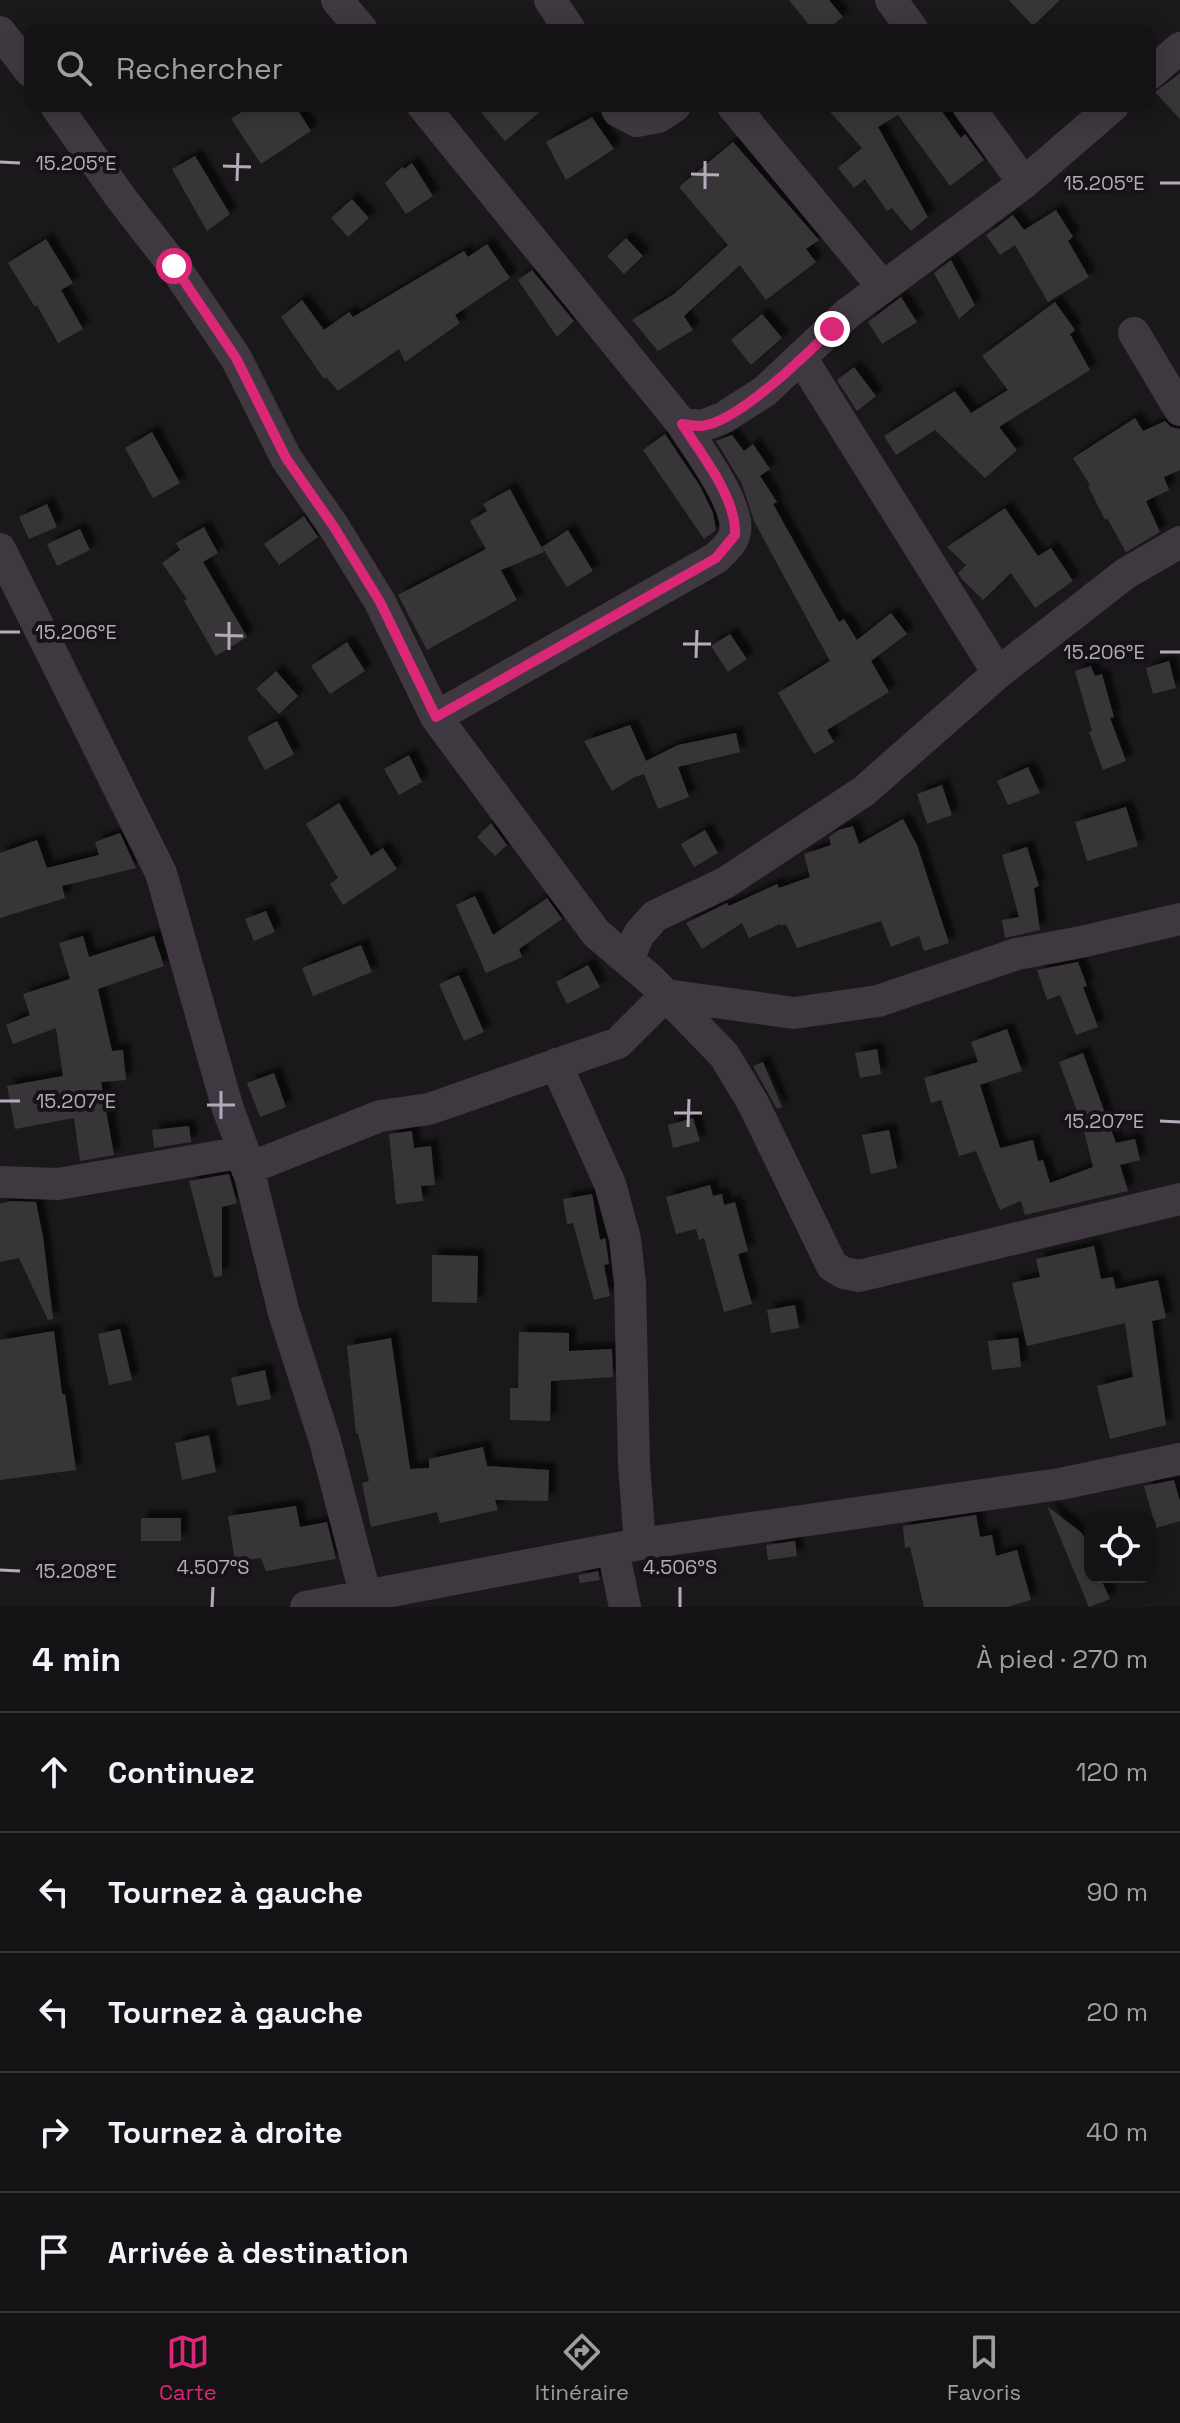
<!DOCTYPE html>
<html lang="fr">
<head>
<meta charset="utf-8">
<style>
	body { margin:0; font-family:"Space Grotesk",sans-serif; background:#1d1b1d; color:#f1f3f6 }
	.controls { position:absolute; right:24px; bottom:24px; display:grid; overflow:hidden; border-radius:16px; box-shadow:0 4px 20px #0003 }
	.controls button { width:72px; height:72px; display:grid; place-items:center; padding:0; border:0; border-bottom:2px solid #333234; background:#141214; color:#f1f3f6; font:40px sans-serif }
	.stop { position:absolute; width:24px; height:24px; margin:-18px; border:6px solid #db2777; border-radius:50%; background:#fff }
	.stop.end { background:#db2777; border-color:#fff; box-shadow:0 2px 8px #0008 }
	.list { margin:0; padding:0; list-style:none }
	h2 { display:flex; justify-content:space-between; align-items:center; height:104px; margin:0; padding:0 32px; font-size:34px }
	h2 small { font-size:26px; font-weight:400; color:#9d9ea0 }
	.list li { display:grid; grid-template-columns:52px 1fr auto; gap:24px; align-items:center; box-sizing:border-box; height:120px; padding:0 32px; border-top:2px solid #333234 }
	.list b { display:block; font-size:30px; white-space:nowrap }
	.list em { font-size:26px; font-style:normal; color:#9d9ea0 }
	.icon { flex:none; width:44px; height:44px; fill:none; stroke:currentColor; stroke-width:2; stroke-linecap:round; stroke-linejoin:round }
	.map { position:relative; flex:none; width:1180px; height:1607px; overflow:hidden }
	.search { position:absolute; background:#141214; box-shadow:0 4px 20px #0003; left:24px; right:24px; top:24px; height:88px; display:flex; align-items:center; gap:20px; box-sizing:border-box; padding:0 28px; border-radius:16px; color:#9d9ea0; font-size:30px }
	.sheet { height:704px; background:#141214 }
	nav { display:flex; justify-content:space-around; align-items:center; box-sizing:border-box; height:112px; border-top:2px solid #333234; background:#141214; font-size:22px; color:#9d9ea0 }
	nav a { display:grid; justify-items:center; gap:4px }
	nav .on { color:#db2777 }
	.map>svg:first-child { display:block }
	.building { fill:#393539; filter:url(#shadow) }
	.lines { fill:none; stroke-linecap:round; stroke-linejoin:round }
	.minor { stroke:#3f3840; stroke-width:32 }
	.route { stroke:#db2777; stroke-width:10 }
	.ticks { fill:none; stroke:#b6a9bb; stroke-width:3 }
	.ticks-label { font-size:20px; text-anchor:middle; fill:#b6a9bb; stroke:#151315; stroke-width:8; stroke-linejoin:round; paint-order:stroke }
</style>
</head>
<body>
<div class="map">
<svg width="1180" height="1607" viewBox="0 0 1180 1607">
	<defs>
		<filter id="shadow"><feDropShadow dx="7" dy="-7" stdDeviation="2" flood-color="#0009"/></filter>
	</defs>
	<rect width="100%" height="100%" fill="#1a181a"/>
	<path class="building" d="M789 0H829L843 17 827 30H813Z
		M1009 0H1060L1033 26Z
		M1180 73V119L1155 92Z
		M250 106H295L311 131 261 164 231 119Z
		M476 106H547L505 141Z
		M825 106H938L961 138 965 134 984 160 950 186 898 115 878 127 928 217 911 231 892 208 887 211 865 179 854 188 838 168 862 148Z
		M592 117 614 149 566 180 546 142Z
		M733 142 819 240 806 249 816 262 766 300 740 265 684 316 693 330 658 351 632 320 674 294 728 245 679 187Z
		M195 156 230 214 207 231 172 169Z
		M412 163 433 196 406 214 385 183 402 167 404 169Z
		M352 199 369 218 348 237 331 218Z
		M1056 210 1073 237 1068 241 1089 277 1048 302 1015 245 1000 255 986 235 1013 215 1024 230Z
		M626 238 643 256 624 274 607 256Z
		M46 239 73 283 61 290 83 329 58 343 37 305 35 307 8 263Z
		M487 244 510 278 455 315 460 323 405 362 399 349 338 391 327 378 324 379 281 317 302 300 324 330 349 312 353 317 464 251 468 257Z
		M951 260 975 305 959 319 934 273Z
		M532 270 574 321 557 337 518 280Z
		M901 297 917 322 882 344 868 322Z
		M1055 302 1075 330 1070 334 1090 370 999 427 1017 450 985 478 935 430 896 455 884 436 955 391 971 413 1008 390 982 356Z
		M762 314 782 338 751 365 731 340Z
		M854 367 876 396 857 411 837 380Z
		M1135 418 1143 431 1165 421 1171 427 1180 429V470L1164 477 1169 490 1146 501 1160 532 1126 552 1107 518 1105 520 1088 486 1090 485 1073 458Z
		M152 432 180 483 153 498 125 448Z
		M665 434 700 486 713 513 716 530 704 539 643 450Z
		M732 435 744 451 753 444 770 469 760 476 777 502 773 504 839 622 844 619 857 640 891 613 907 634 871 661 889 692 827 730 834 742 814 754 778 693 830 661 754 521 742 484 716 441Z
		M510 489 544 552 501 570 517 600 427 650 398 595 486 549 470 521 487 511 483 504Z
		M47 504 57 527 29 539 19 517Z
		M1005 508 1038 556 1051 548 1073 581 1035 608 1011 573 983 600 962 579 958 573 966 565 947 547Z
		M304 516 318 537 279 565 264 544Z
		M204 527 218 553 203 562 247 637 216 656 184 601 187 599 162 563 180 550 176 543Z
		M80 529 90 550 57 566 47 544Z
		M568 530 593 571 567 587 542 547Z
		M730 634 747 659 728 672 711 646Z
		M347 642 365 671 330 694 311 666Z
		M1169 661 1176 688 1153 694 1146 668Z
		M1091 666 1095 676 1102 674 1114 717 1110 718 1126 761 1103 770 1089 732 1092 731 1075 671Z
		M276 671 298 696 279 714 256 689Z
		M277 721 294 754 265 770 247 737Z
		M630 725 646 761 678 745 736 733 740 752 678 767 689 797 658 809 644 774 635 777 612 791 584 741Z
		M409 755 422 782 399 795 384 769Z
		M1028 767 1040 793 1008 805 997 781Z
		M942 785 952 815 927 824 917 794Z
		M339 803 371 856 383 848 397 869 343 905 330 884 338 878 306 824Z
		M1126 807 1138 846 1087 861 1075 822Z
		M903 819 917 845 949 943 924 951 919 936 891 947 881 921 797 948 786 924 781 926 780 924 749 938 742 923 702 949 686 923 727 903 729 906 777 884 779 888 810 877 804 854 831 845 829 837 839 830 853 826 859 844Z
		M491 823 507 845 495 856 477 837Z
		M705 830 718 853 694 867 681 844Z
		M120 833 136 868 62 886 65 898 0 918V853L37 840 47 868 99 855 95 842Z
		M1027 847 1039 886 1034 888 1040 930 1005 938 1002 920 1019 917 1002 855Z
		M475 896 493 935 547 898 562 919 519 949 522 957 486 973 456 905Z
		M266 911 275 932 254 941 245 919Z
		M83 936 89 957 154 936 164 966 98 989 112 1051 123 1050 126 1080 101 1082 114 1155 80 1161 74 1118 15 1129 7 1086 63 1076 56 1028 13 1044 6 1025 30 1015 23 994 70 979 59 943Z
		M361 945 372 972 313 996 302 968Z
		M1078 962 1087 986 1083 987 1098 1027 1076 1035 1060 995 1047 1000 1037 970Z
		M588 965 600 987 567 1004 556 982Z
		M459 975 484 1032 464 1041 439 984Z
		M1007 1029 1022 1071 980 1085 1000 1148 1033 1140 1038 1161 1043 1160 1050 1183 1093 1167 1083 1127 1059 1062 1083 1053 1116 1143 1135 1139 1140 1160 1120 1165 1128 1191 1025 1215 1021 1201 1000 1210 976 1151 959 1156 941 1100 931 1103 924 1078 978 1062 971 1042Z
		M877 1049 881 1074 860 1078 855 1053Z
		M763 1062 782 1107 777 1109 753 1066Z
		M274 1073 286 1107 260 1117 247 1083Z
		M693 1118 700 1141 673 1148 668 1125Z
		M189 1126 191 1142 154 1148 152 1130Z
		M889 1130 897 1168 871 1174 862 1135Z
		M412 1131 414 1148 431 1146 435 1185 421 1186 423 1201 396 1204 389 1134Z
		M229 1174 237 1203 222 1207V1276L214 1277 189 1181Z
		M710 1185 713 1196 722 1194 724 1205 735 1202 748 1251 738 1254 752 1304 724 1312 704 1238 699 1240 696 1229 676 1234 666 1197Z
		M592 1194 600 1240 605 1238 606 1243 609 1264 604 1265 610 1296 594 1300 573 1223 567 1224 563 1199Z
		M10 1201 36 1202 43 1237 53 1319 48 1320 19 1258 0 1262V1204Z
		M1094 1246 1101 1279 1113 1277 1116 1289 1158 1280 1166 1318 1152 1321 1166 1425 1110 1439 1097 1386 1133 1377 1125 1323 1027 1346 1012 1283 1040 1277 1036 1259Z
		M432 1255 478 1256 477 1303 432 1302Z
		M795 1305 799 1328 771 1333 767 1310Z
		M120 1329 132 1380 109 1385 98 1334Z
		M54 1331 62 1394H65L76 1470 0 1480V1340Z
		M519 1332 569 1333V1351L612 1349 613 1377 551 1381 550 1421 510 1420V1388H518Z
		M391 1338 410 1469 429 1468V1459L483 1447 487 1466 549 1470 548 1501 495 1500 498 1510 440 1523 437 1512 371 1527 362 1483 369 1481 358 1433 356 1434 347 1346Z
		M1018 1338 1021 1367 992 1370 988 1341Z
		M265 1370 271 1399 237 1406 231 1378Z
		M209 1435 216 1472 182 1480 175 1443Z
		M1174 1480 1180 1501V1521L1156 1528 1144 1486Z
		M296 1506 300 1527 327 1522 336 1559 266 1571 261 1558 235 1562 228 1516Z
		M1047 1506 1082 1533 1090 1552V1577H1100L1110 1599 1089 1607Z
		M976 1515 980 1537 992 1535 996 1556 1017 1550 1031 1600 1007 1607H924L910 1547 905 1548 903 1526Z
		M141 1518H181V1541H141Z
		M795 1541 797 1556 768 1560 766 1545Z
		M598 1571 600 1580 580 1583 578 1575Z"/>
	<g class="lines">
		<path class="minor" d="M337 0 362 30
			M550 0 570 30
			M891 0 913 30
			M0 32 30 71
			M1150 74 1180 48
			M56 106 121 198 174 266 236 358 286 458 334 527 380 602 436 717 596 933 651 980 724 1055 753 1103 832 1266 844 1273 859 1276 1180 1199
			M423 106 682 424C697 448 740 504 735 532 733 543 724 550 716 558L436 717
			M616 106 618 111 637 121 658 117 675 106
			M733 106 882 286
			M968 106 1024 183
			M1134 333 1180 410
			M802 359 998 673
			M682 424 702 426 723 418 765 391 848 313 1024 183 1113 106
			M0 549 161 873 228 1109 244 1152 284 1313 325 1441 366 1597
			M628 959 639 934 655 916 725 883 864 791 998 673 1125 574 1180 542
			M556 1064 610 1184 625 1239 630 1283 634 1465 640 1544
			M247 1169 380 1116 429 1109 618 1043 666 995 794 1013 878 1001 1017 954 1081 942 1180 919
			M0 1182 58 1184 244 1152
			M613 1550 625 1607
			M306 1607 640 1544 1060 1484 1180 1459"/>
	</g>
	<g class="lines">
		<path class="route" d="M174 266 236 358 286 458 334 527 380 602 436 717 716 558 735 535C737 498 701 454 682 424 688 425 695 426 701 426 737 423 806 355 832 329"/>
	</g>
	<path class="ticks" d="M0 162 20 163M223 166 251 167M691 174 719 175M237 181 238 153M1160 183H1180M705 189V161M0 632H20M215 635 243 636M683 644H711M229 650V622M1160 652H1180M696 658 697 630M0 1101H20M207 1105H235M674 1113H702M221 1119V1091M1160 1121 1180 1122M688 1127 689 1099M0 1570 20 1571M212 1607 213 1587M680 1607V1587"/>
	<g class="ticks-label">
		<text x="76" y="170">15.205°E</text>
		<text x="1104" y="190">15.205°E</text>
		<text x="76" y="639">15.206°E</text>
		<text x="1104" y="659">15.206°E</text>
		<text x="76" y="1108">15.207°E</text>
		<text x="1104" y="1128">15.207°E</text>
		<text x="213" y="1574">4.507°S</text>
		<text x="680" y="1574">4.506°S</text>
		<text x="76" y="1578">15.208°E</text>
	</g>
</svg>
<div class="controls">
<button><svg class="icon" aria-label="locate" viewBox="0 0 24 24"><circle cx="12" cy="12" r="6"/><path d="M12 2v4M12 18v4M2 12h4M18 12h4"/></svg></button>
</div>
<div class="stop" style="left:174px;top:266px"></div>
<div class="stop end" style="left:832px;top:329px"></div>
<div class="search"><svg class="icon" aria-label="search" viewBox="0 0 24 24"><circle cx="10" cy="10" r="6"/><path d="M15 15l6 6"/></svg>Rechercher</div>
</div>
<section class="sheet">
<h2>4 min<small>À pied · 270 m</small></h2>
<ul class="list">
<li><svg class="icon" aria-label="ahead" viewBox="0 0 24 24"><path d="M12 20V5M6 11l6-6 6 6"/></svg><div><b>Continuez</b></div><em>120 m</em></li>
<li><svg class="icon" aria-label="left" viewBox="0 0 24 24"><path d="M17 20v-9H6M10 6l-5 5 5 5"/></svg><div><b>Tournez à gauche</b></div><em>90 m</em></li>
<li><svg class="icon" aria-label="left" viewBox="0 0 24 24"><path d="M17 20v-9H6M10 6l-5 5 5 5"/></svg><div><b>Tournez à gauche</b></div><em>20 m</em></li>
<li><svg class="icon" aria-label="right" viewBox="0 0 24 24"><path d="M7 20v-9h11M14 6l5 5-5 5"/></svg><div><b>Tournez à droite</b></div><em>40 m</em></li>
<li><svg class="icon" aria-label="arrive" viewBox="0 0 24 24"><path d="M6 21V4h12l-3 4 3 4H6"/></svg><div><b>Arrivée à destination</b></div></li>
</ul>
</section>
<nav>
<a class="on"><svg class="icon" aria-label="map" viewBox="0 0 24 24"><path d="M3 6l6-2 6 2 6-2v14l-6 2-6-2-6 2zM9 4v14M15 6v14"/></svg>Carte</a>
<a><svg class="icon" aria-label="directions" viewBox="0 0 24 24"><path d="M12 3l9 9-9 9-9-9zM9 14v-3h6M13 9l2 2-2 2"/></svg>Itinéraire</a>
<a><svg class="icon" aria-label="saved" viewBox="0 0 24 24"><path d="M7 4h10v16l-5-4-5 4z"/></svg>Favoris</a>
</nav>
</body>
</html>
